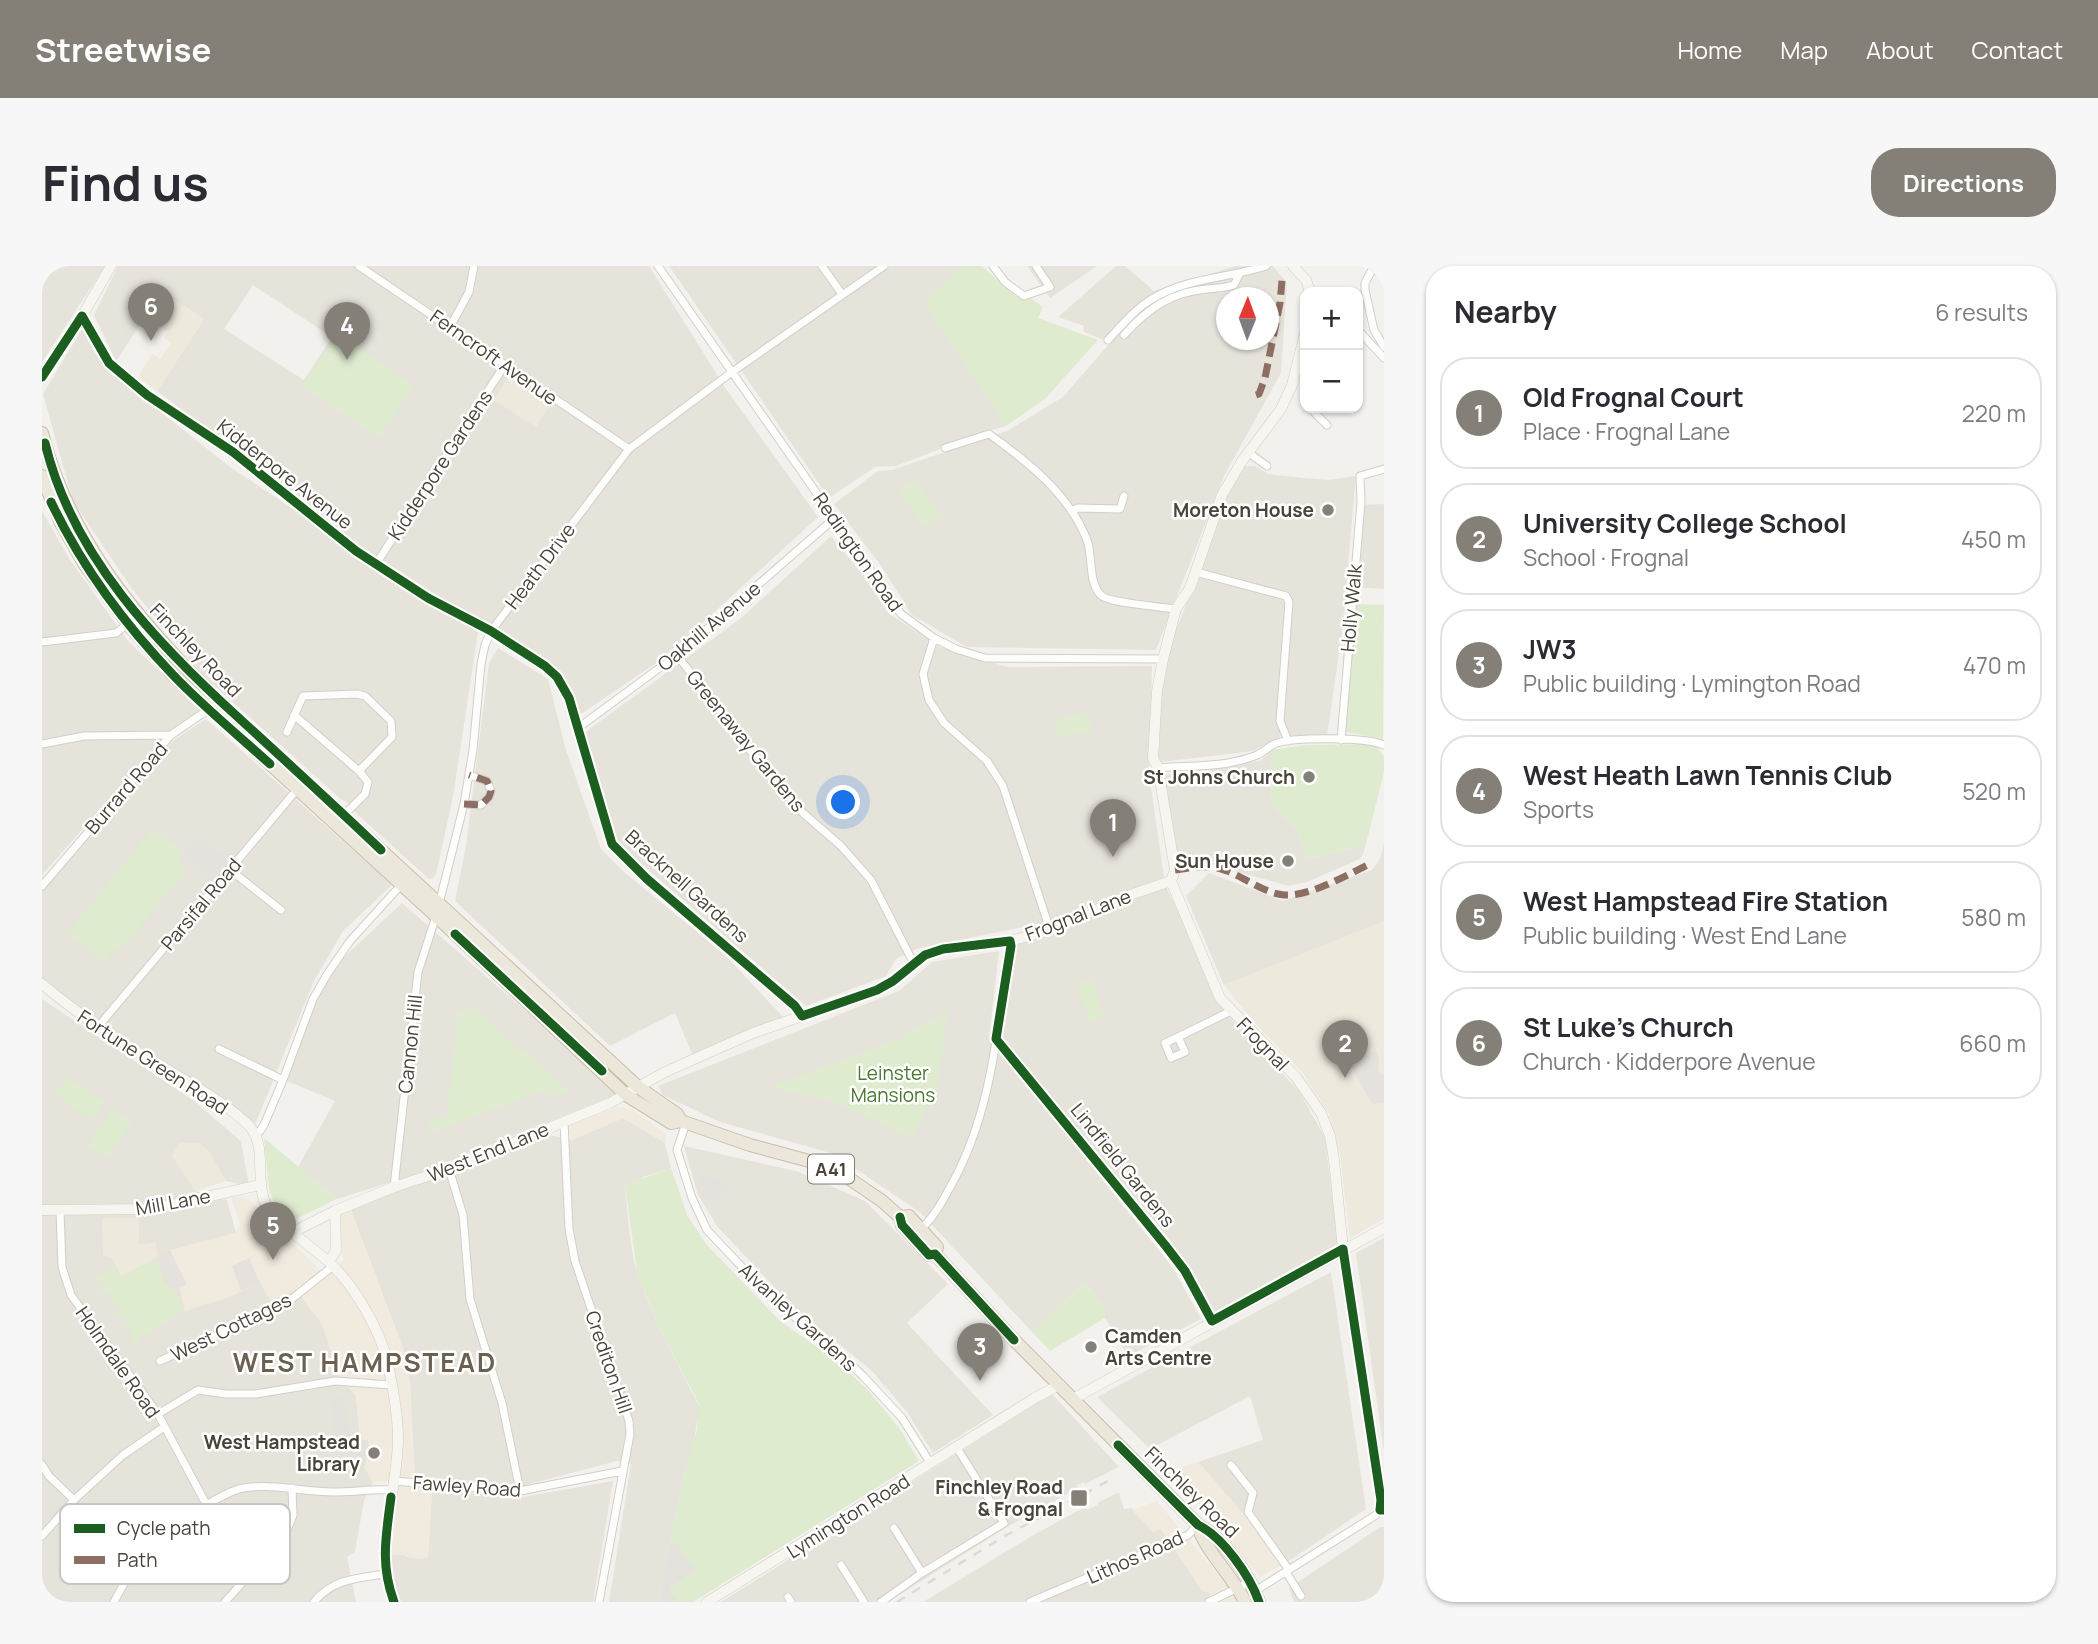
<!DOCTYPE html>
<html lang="en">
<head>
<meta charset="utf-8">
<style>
	body { margin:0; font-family:Manrope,sans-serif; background:#f7f7f7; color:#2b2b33 }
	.controls { position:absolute; right:21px; top:21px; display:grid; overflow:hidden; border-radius:14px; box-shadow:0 2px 5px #0004 }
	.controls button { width:63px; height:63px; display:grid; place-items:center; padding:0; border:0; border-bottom:2px solid #e1e1e2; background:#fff; color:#2b2b33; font:35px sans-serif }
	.compass { position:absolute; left:1174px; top:21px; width:63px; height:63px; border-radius:50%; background:#fff; box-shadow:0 2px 5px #0004; rotate:1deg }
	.you { position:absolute; left:802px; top:537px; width:24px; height:24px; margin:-18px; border:5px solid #fff; border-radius:50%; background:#1a73e8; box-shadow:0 0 0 10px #1a73e833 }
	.badge { display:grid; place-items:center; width:46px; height:46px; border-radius:50%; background:#848078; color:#fff; font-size:23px; font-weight:700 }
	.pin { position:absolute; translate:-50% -58px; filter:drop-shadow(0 2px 4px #0008) }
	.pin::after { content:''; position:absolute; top:37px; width:24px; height:21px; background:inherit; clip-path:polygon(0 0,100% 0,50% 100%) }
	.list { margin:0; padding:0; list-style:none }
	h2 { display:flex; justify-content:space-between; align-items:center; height:91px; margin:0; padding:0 28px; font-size:30px }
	h2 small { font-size:23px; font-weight:400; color:#7c7c81 }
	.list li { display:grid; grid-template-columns:46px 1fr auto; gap:21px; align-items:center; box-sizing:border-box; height:112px; margin:0 14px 14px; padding:0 14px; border:2px solid #e1e1e2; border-radius:28px }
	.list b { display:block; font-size:26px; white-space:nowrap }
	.list p { margin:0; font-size:23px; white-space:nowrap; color:#7c7c81 }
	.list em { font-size:23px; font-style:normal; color:#7c7c81 }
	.map { position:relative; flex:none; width:1342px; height:1336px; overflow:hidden; border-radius:28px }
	header { display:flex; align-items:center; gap:42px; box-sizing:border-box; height:98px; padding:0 35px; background:#848078; color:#fff }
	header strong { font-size:33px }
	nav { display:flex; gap:38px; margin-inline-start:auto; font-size:24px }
	.intro { display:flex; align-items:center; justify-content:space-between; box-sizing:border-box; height:168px; padding:0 42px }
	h1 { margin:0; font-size:49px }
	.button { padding:18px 32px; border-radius:28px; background:#848078; color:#fff; font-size:24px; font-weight:700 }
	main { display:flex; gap:42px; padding:0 42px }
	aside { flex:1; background:#fff; border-radius:28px; box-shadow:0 2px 5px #0004 }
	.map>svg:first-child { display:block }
	.residential { fill:#e6e3db; fill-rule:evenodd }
	.commercial { fill:#f1eade }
	.education { fill:#ede9dd }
	.green { fill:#dfebcf }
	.parking { fill:#e5e2de }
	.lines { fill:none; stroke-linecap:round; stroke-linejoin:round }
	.street-casing { stroke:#d1cfcb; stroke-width:9 }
	.secondary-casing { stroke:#d2cec4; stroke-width:11 }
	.highway-casing { stroke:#c9beaa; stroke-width:14 }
	.street { stroke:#fdfdfc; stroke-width:7 }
	.secondary { stroke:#f7f5f0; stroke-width:10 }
	.highway { stroke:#ebe7db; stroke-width:12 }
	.rail { stroke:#dadad9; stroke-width:2.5; stroke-dasharray:9 9; stroke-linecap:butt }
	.quiet { stroke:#8d6e63; stroke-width:7; stroke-dasharray:14 7; stroke-linecap:butt }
	.cycleway-casing { stroke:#fff; stroke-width:13 }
	.cycleway { stroke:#1b5e20; stroke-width:9 }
	.poi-dot { fill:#848078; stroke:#fff; stroke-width:2.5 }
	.labels { text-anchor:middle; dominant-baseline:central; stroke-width:5; stroke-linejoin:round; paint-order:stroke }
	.shield { fill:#fff; stroke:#807b74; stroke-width:2 }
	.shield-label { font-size:18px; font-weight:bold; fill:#494339 }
	.street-label { font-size:19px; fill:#494339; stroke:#fff }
	.poi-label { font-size:19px; font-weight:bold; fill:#494339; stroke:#fff; text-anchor:end }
	.park-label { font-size:19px; fill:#48782e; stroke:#fff }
	.district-label { font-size:26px; font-weight:bold; letter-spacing:2px; fill:#6b6151; stroke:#fff }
	.key { fill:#fff; stroke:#c8c7c4; stroke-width:2 }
	.key-label { font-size:19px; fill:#494339 }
</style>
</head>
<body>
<header>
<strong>Streetwise</strong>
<nav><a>Home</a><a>Map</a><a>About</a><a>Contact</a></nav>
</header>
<div class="intro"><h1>Find us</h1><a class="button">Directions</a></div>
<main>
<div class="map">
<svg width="1342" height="1336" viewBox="0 0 1342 1336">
	<rect width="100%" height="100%" fill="#f3f1ed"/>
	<path class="residential" d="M0 0H63L0 96Z
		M76 0H607L684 123 776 251 623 391 539 448 519 409 317 279 251 226 115 125 162 53 120 26 74 95 52 49ZM211 19 290 71 262 114 182 63Z
		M627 0H920L882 36 964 160 942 166 854 200 833 201 787 232Z
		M985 0H1055L1008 32Z
		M1074 0H1083L1112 25 1194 0H1231L1245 17 1239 107 1182 210 1114 384 925 381 870 349 840 301 792 238 836 205 850 204 965 165 1021 131 1068 77 1041 65 1042 60 1016 51ZM1184 32H1226V74H1184Z
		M40 63 53 86 66 104 188 201 436 366 411 531 394 608 391 612 387 613 316 549 305 536 300 534 163 411 90 323 31 235 1 128Z
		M1203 200H1213L1226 208 1262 212 1287 214 1314 210 1300 366 1285 470H1239L1211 485 1119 496 1116 491 1117 435 1128 379 1163 292 1182 231Z
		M1342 238V323L1313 321 1320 239Z
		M0 245 28 294 86 375 159 445 128 464 0 609Z
		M789 270 824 313 846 347 898 381 965 401 1110 400 1107 508 1122 611 1001 657 874 683 854 693 844 710 764 740 575 577 542 467 698 353Z
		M456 382 506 413 524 484 559 583 582 606 684 690 742 752 650 788 633 747 568 780 413 635 424 580 447 397Z
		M164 453 350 619 301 665 272 715 212 861 173 827 66 763 0 716V623L132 474Z
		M1230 484 1229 538 1253 562 1267 593 1324 578 1321 588 1318 593 1265 616 1247 620 1160 596 1137 595 1122 509 1218 495Z
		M1342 577V656L1182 719 1144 630 1167 607 1241 635 1330 604 1339 591Z
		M1123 619 1191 755 1257 825 1283 872 1296 978 1173 1046 1124 969 959 770 971 670Z
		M360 637 578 827 378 907 295 933 256 901 293 835 245 815 263 760 278 727 297 696Z
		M957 685 947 772 1131 1002 1159 1053 1086 1090 1063 1052 1061 1041 1043 1017 990 1066 879 947 792 888 678 856 621 829 616 820 857 725 890 696Z
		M0 733 152 835 199 875 207 920 184 915 182 911 153 925 185 934 194 967 129 984 143 1044 185 1032 218 1017 229 1034 254 1023 280 1058 298 1113 314 1129 320 1197 331 1216 322 1234 313 1286 305 1291 314 1336H0Z
		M581 852 623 877 629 902 601 911 599 914 583 919 587 964 592 996 604 1030 617 1062 658 1142 649 1189 641 1211 617 1336H567L589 1198 575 1195 476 1221 373 1214 368 1119 362 1085 308 941 507 869 530 874Z
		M642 880 754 905 823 935 906 1018 865 1057 951 1149 891 1187 865 1146 829 1104 751 1041 675 960 656 929Z
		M1342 972V1186L1314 987Z
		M1289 1006 1324 1243 1244 1297 1156 1196 1221 1174 1208 1130 1108 1183 1055 1131Z
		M1010 1128 1077 1201 1043 1218 1042 1216 1035 1219 1036 1222 970 1258 846 1336H679Z
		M571 1215 551 1336H353L346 1288 386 1290 390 1223 481 1231Z
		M1075 1227H1077L1082 1243 1089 1242 1119 1263 1161 1325 1167 1326 1170 1336H881L988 1271 1043 1241 1045 1244 1055 1239 1057 1236Z
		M1338 1261H1342V1336H1252L1247 1322Z"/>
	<path class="commercial" d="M576 841 590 843 624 868 623 877 581 852 530 874 525 860Z
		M189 931H199L208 935 285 1011 301 993 298 948 302 943 308 941 362 1085 368 1119 373 1214 331 1216 320 1198 314 1129 298 1113 280 1058 254 1024 228 1034 218 1017 185 1032 143 1045 137 1021 145 1019 128 984 194 967 198 959Z
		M1156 1196 1244 1297 1218 1311 1129 1205Z
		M362 1217 390 1223 386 1291 378 1293 363 1291V1289L346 1288 352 1219Z
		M1115 1235 1196 1333 1197 1336H1170L1167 1326 1161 1325 1119 1263 1111 1266 1090 1244Z"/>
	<path class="education" d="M120 26 162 53 115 125 97 112 100 104 110 88 118 93 129 77 122 72 126 66 121 62 123 57 107 46Z
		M466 112 507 141 494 161 451 134Z
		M1342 655V953L1308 972 1298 888 1287 848 1260 806 1211 755 1182 719Z
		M137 877H157L167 885 184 915 153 925 130 890Z
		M60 952H97V979L113 976 116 990 112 993 120 1010 87 1026 69 991 61 990Z"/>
	<path class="green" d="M920 0H940L973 30 987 31 1001 41 996 52 1056 74 1003 133 964 160 881 36Z
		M295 68 372 120 338 171 260 120Z
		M873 214 899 249 883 261 857 226Z
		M1313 338 1342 339 1341 473 1304 466Z
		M1047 446 1050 463 1017 472 1013 454Z
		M1334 478 1342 491V506L1324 578 1267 593 1253 562 1229 538 1230 484 1263 479Z
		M111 562 142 588 135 597 144 605 98 659 100 661 90 673 87 671 78 683 74 681 62 697 26 667Z
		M1050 713 1062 750 1047 755 1035 718Z
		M432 741 478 784 480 783 527 824 509 831 505 823 388 867V852L400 853 405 849 416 747Z
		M906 747 895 821 870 872 791 835 728 821 852 775Z
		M24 811 62 836 50 854 13 829Z
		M70 842 90 856 65 892 46 879Z
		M222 872 295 933 254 953 234 942 227 923Z
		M629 902 646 951 664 978 738 1055 791 1092 824 1122 858 1163 877 1195 651 1336H617L641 1211 655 1164 657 1138 617 1062 595 1006 583 919Z
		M112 993 123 1016 136 1030 143 1045 108 1065V1067L95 1072 97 1076 92 1079 90 1076 92 1073 87 1067 92 1062 89 1058 82 1063 80 1060 86 1055 80 1047 73 1052 71 1050 79 1044 73 1036 65 1041 64 1038 71 1033 65 1024 57 1028 55 1025 63 1020 57 1013 49 1016 48 1015 74 1001 79 1010Z
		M1043 1017 1061 1041 1063 1052 1008 1085 990 1066Z"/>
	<path class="parking" d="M157 569 185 593 170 611 142 588Z
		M1334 784 1337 791 1336 806 1342 810V839L1341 837 1330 838 1308 799Z
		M655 906 659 907 661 911 664 909 671 911 672 914H682L687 923 670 937 659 928Z
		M128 984 145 1019 130 1023 123 1016 116 990Z
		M207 992 218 1017 199 1025 190 1000Z
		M303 1130 308 1174H325L327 1176 323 1200H315L311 1197 303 1175 293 1176 289 1131Z
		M628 1277H635L653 1305 627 1322 636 1336H617Z"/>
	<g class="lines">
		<defs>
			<path id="street" d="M317 0 587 183
				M616 0 859 348 892 372 914 383 943 392 1121 393
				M780 0 800 28
				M951 0 963 16 982 30 1008 21 994 0
				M1332 0 1323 17V24L1332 64 1342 81
				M40 50 67 97 105 129 191 186 314 285 386 332 449 365 503 400 515 411 527 432 570 578 605 613 753 740 760 750
				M408 61 427 26 432 0
				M1316 64 1342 92
				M1082 69C1105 43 1129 26 1165 23 1175 22 1182 22 1192 19L1197 9
				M1066 74C1080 59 1093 43 1110 33 1143 12 1187 12 1224 0
				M1272 142 1273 147 1285 159
				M903 182 947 168C986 196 1027 228 1045 274 1051 290 1046 319 1060 330 1069 337 1120 341 1134 343
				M1207 187 1225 200
				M1030 245 1036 242 1078 243 1082 230
				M334 298 462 100
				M1154 306 1244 330 1247 336 1238 455 1246 475
				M892 372 881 408 887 434 902 457 945 495 961 520 1008 664
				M0 376 74 367 87 357
				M635 389 706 482 761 547 799 580 829 614 871 696
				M252 449 317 505 326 516 323 528 301 550
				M536 462 635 389 793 252
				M245 466 261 430 315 428 323 430 349 455 350 471 317 505
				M1299 474 1319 236 1318 210 1342 203
				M0 478 42 470 129 469
				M1116 502C1139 500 1162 501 1186 497 1195 495 1208 493 1217 488 1223 485 1228 479 1235 477 1253 471 1325 471 1342 479
				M422 538 439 539 447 531 449 525 445 515 427 509
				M187 603 239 644
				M0 620 129 469 170 441
				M397 638 422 538 431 484 439 398 443 379 449 365 587 183 690 106 842 0
				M55 762 257 521
				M1136 771 1143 786 1129 792 1123 777 1136 771 1138 770 1189 745
				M954 773 1123 979 1143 1005 1170 1055
				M177 783 241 814
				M522 856 527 963 533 995 587 1155 588 1168 557 1336
				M644 857 635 884 650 932 665 964 731 1034 791 1081 821 1110 860 1152 889 1198
				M213 868 218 865 222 859 241 814 271 733 286 707 308 675 359 619
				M407 903 421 949 428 1033 460 1137 478 1225
				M352 921 376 706 394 650
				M18 944 20 1001 29 1029 116 1148 164 1238
				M879 963C894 949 902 932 912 914 951 841 955 760 969 680L968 675
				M118 1095 193 1060H199L251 1032 291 1000
				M116 1148 156 1124 184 1128H214L293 1115 349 1119
				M0 1199 7 1210 32 1234
				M1189 1199 1211 1227 1206 1246 1247 1304
				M351 1215 478 1225 580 1205
				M852 1262 880 1307
				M0 1270 32 1234 81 1189 122 1161
				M799 1299 822 1336
				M1244 1306 1259 1330
				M1213 1325 1334 1249 1338 1244 1339 1234 1301 983
				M746 1331 749 1336
				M72 1336C93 1293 128 1257 171 1235 181 1230 190 1224 201 1222 231 1217 261 1226 291 1226 311 1226 330 1223 350 1224
				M183 1336 244 1267 251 1249 250 1222
				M272 1336C290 1313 316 1312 343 1308
				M839 1336 880 1307 962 1257 915 1182
				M988 1336 1146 1269 1156 1259
				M1167 1336 1208 1316"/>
			<path id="secondary" d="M1251 0 1264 14 1268 26
				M1263 67 1250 119 1239 143 1200 195 1180 229 1148 322 1134 343 1121 393 1115 425 1111 492 1116 502 1133 604 1129 615 1178 732 1254 811 1279 847 1288 870 1292 894 1301 983
				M0 111 40 50 69 0
				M0 718C37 749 76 775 118 799 143 815 190 840 209 862 224 881 214 912 222 934 225 943 235 952 242 959 256 972 272 983 287 996 311 1018 338 1063 345 1095 351 1121 356 1148 356 1174 355 1232 331 1279 352 1336
				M0 944 110 943 218 919
				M251 966 293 945 352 921 407 903 568 837 623 806 711 767 835 724 851 715 883 689 901 683 968 675 1008 664 1085 630 1129 615
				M287 996 294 984 293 945
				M1031 1133 1342 962
				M665 1336 993 1132 1017 1119"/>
			<path id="highway" d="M0 167C27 274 96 355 173 431L570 797 596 821 635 848 639 855
				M0 210 18 255 43 299 86 358 132 410 394 650 584 829 629 857 639 855 708 879 767 895 802 909 840 935 858 951 860 959 887 989 893 988 972 1074 1156 1259C1181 1271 1208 1310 1217 1336
				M858 951 867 950 895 981 893 988
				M1156 1259C1161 1283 1192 1311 1203 1336"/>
		</defs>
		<use href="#street" class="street-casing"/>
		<use href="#secondary" class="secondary-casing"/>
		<use href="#highway" class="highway-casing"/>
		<use href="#street" class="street"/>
		<use href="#secondary" class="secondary"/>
		<use href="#highway" class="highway"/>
		<path class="rail" d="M855 1336 961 1271 1066 1215"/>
		<path class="quiet" d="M1214 129 1217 128 1223 112 1238 37 1240 14
			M422 538 439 539 447 531 449 525 445 515 427 509
			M1133 604C1147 602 1162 599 1176 602 1200 608 1217 626 1242 629 1268 631 1306 608 1330 597"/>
		<defs>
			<path id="cycleway" d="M0 111 40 50 67 97 105 129 191 186 314 285 386 332 449 365 503 400 515 411 527 432 570 578 605 613 753 740 760 750 835 724 851 715 883 689 901 683 968 675 969 680 954 773 1123 979 1143 1005 1170 1055 1301 983 1339 1234 1338 1244H1342
				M3 177C30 290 116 379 199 454 246 497 293 540 339 584
				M9 236C40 301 83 359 133 411 163 442 196 469 228 498
				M413 668 560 805
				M858 951 860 959 887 989 893 988 972 1074
				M1076 1179 1156 1259C1181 1271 1208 1310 1217 1336
				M349 1231C344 1270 338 1298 352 1336"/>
		</defs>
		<use href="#cycleway" class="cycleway-casing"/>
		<use href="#cycleway" class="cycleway"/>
	</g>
	<g class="poi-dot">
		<circle cx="1286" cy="244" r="7"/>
		<circle cx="1267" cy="511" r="7"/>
		<circle cx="1246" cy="595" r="7"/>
		<circle cx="1049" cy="1081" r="7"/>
		<circle cx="332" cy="1187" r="7"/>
		<rect x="1028" y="1223" width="18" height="18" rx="3.5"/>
	</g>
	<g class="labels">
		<rect class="shield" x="766" y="888.5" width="46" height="29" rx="5"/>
		<g class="shield-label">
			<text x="789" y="903">A41</text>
		</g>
		<g class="street-label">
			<text transform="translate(452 91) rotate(35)">Ferncroft Avenue</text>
			<text transform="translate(398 199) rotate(-57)">Kidderpore Gardens</text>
			<text transform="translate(243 208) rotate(38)">Kidderpore Avenue</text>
			<text transform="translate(816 286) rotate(55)">Redington Road</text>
			<text transform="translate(498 300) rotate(-53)">Heath Drive</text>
			<text transform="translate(1309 342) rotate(-85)">Holly Walk</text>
			<text transform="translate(667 360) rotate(-40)">Oakhill Avenue</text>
			<text transform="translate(154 384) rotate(46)">Finchley Road</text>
			<text transform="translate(704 475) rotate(51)">Greenaway Gardens</text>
			<text transform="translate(84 522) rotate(-49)">Burrard Road</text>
			<text transform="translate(645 620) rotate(42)">Bracknell Gardens</text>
			<text transform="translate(159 638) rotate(-50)">Parsifal Road</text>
			<text transform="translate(1036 649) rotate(-21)">Frognal Lane</text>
			<text transform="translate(368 778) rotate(-84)">Cannon Hill</text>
			<text transform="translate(1221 778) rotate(46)">Frognal</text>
			<text transform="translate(111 796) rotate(33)">Fortune Green Road</text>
			<text transform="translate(446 886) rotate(-22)">West End Lane</text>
			<text transform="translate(1081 899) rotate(51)">Lindfield Gardens</text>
			<text transform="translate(131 936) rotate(-10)">Mill Lane</text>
			<text transform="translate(756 1051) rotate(42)">Alvanley Gardens</text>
			<text transform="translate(189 1061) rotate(-26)">West Cottages</text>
			<text transform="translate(76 1096) rotate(55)">Holmdale Road</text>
			<text transform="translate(567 1096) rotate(71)">Crediton Hill</text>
			<text transform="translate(425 1220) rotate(4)">Fawley Road</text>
			<text transform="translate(1150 1226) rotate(44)">Finchley Road</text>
			<text transform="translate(806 1250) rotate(-32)">Lymington Road</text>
			<text transform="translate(1093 1291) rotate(-24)">Lithos Road</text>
		</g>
		<g class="poi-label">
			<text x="1272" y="244">Moreton House</text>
			<text x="1253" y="511">St Johns Church</text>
			<text x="1232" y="595">Sun House</text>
			<text x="1063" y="1070" text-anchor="start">Camden<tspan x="1063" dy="22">Arts Centre</tspan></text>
			<text x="318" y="1176">West Hampstead<tspan x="318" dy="22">Library</tspan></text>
			<text x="1021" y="1221">Finchley Road<tspan x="1021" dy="22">&amp; Frognal</tspan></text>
		</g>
		<g class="park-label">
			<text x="851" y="807">Leinster<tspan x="851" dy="22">Mansions</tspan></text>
		</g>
		<g class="district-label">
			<text x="323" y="1096">WEST HAMPSTEAD</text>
		</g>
	</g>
	<rect x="18" y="1238" width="230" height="80" rx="10" class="key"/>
	<rect x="32" y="1258" width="31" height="9" fill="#1b5e20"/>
	<rect x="32" y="1290" width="31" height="8" fill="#8d6e63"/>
	<g class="key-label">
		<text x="75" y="1269">Cycle path</text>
		<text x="75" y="1301">Path</text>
	</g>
</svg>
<div class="controls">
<button>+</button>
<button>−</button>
</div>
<svg class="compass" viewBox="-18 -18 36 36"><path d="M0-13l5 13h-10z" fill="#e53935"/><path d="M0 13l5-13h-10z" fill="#7c7c81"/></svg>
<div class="you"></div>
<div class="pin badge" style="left:1071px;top:591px">1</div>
<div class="pin badge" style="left:1303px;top:812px">2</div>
<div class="pin badge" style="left:938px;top:1115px">3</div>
<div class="pin badge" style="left:305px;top:94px">4</div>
<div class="pin badge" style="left:231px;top:994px">5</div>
<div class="pin badge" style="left:109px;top:75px">6</div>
</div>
<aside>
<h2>Nearby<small>6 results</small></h2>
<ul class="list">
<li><span class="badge">1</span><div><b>Old Frognal Court</b><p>Place · Frognal Lane</p></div><em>220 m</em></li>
<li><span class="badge">2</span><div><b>University College School</b><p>School · Frognal</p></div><em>450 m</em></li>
<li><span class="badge">3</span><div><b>JW3</b><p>Public building · Lymington Road</p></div><em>470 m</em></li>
<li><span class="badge">4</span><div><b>West Heath Lawn Tennis Club</b><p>Sports</p></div><em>520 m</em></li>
<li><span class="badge">5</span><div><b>West Hampstead Fire Station</b><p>Public building · West End Lane</p></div><em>580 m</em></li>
<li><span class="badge">6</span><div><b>St Luke's Church</b><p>Church · Kidderpore Avenue</p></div><em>660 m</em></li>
</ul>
</aside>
</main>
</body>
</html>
